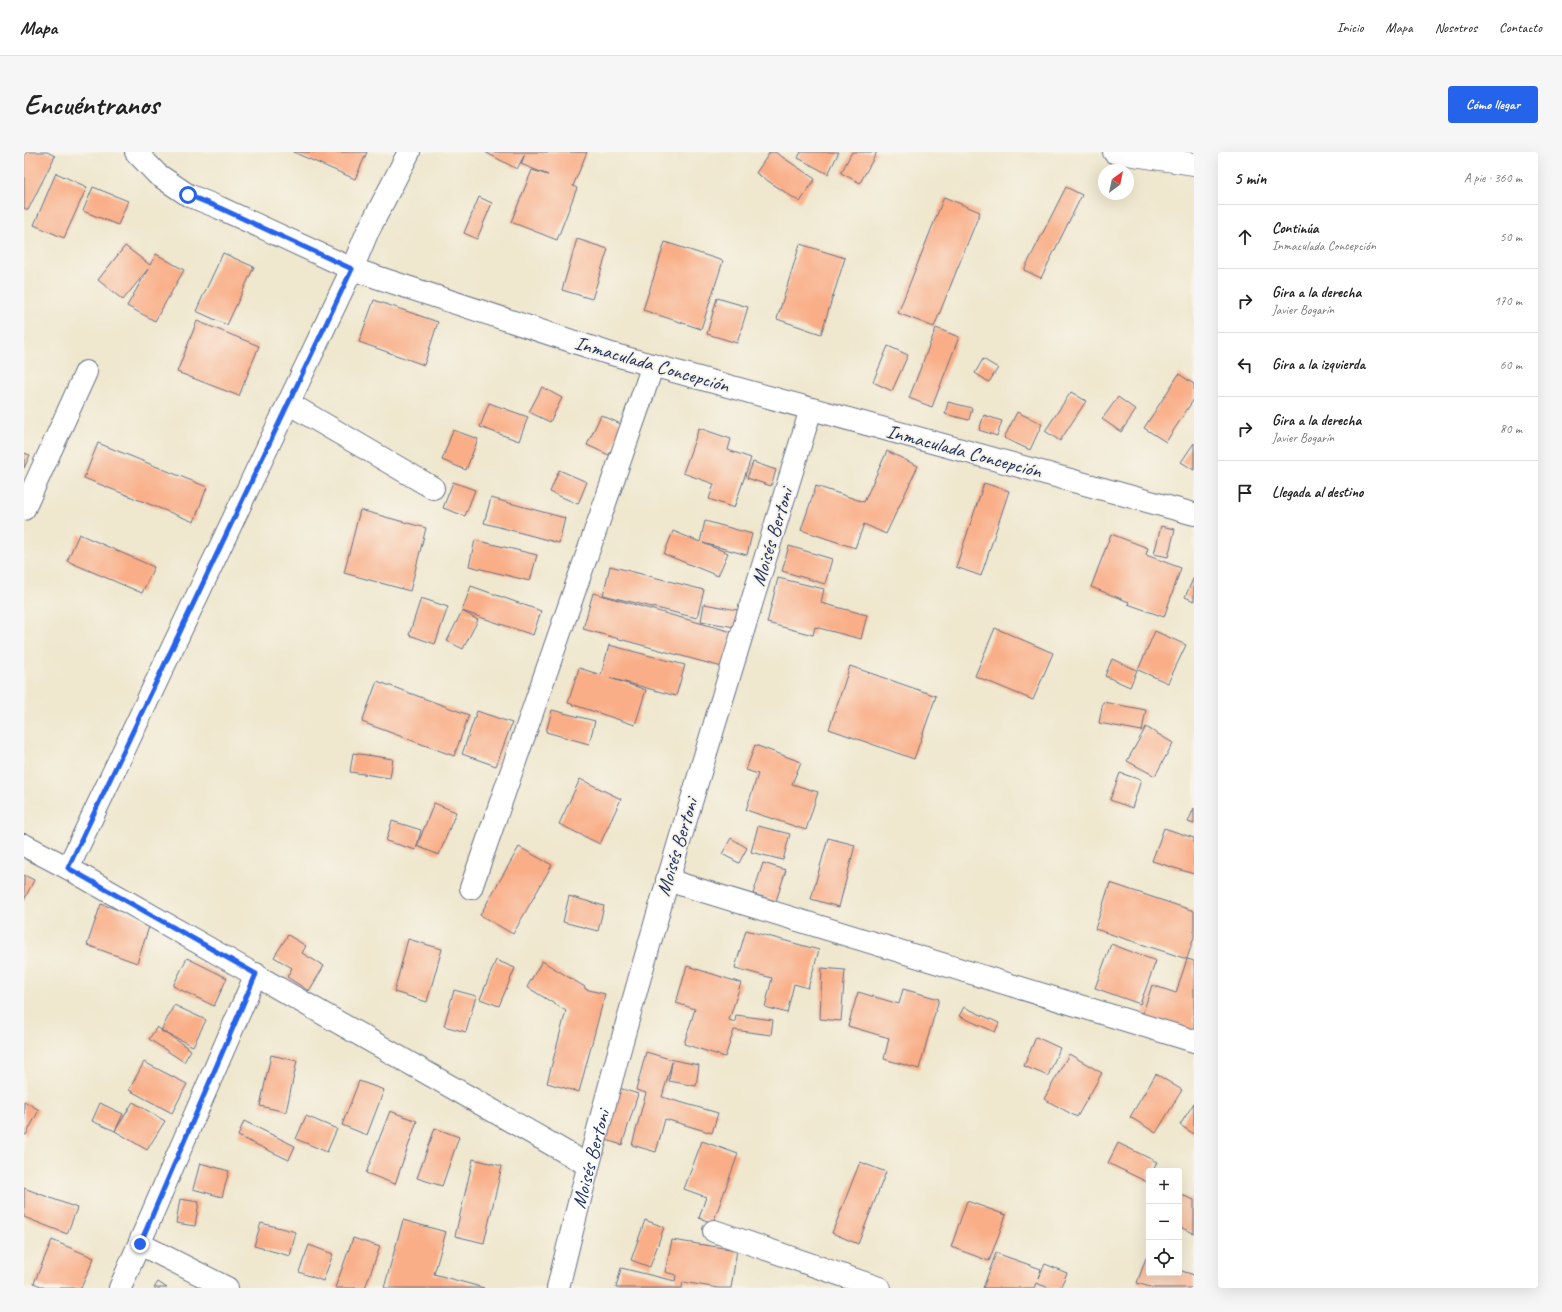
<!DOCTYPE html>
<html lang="es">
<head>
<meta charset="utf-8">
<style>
	body { margin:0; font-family:Caveat,sans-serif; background:#f6f6f6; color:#222 }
	.controls { position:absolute; right:12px; bottom:12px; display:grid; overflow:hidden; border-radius:4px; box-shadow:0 4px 16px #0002 }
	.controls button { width:36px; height:36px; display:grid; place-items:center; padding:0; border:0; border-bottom:1px solid #e0e0e0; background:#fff; color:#222; font:20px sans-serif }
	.compass { position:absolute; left:1074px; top:12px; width:36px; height:36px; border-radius:50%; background:#fff; box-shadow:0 4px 16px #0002; rotate:33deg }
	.stop { position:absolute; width:12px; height:12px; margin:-9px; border:3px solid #2563eb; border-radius:50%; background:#fff }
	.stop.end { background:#2563eb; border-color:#fff; box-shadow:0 1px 4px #0008 }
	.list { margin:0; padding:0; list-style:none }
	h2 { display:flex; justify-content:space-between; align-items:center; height:52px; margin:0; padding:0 16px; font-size:17px }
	h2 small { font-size:13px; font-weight:400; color:#767676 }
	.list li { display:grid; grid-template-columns:26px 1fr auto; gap:12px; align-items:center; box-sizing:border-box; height:64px; padding:0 16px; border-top:1px solid #e0e0e0 }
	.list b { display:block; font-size:15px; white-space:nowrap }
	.list p { margin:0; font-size:13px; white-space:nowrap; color:#767676 }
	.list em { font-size:13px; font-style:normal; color:#767676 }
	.icon { flex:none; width:22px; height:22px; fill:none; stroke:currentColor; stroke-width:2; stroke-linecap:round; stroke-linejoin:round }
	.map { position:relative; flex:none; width:1170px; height:1136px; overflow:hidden; border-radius:4px }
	header { display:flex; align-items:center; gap:24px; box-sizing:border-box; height:56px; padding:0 20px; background:#fff; border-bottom:1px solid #e0e0e0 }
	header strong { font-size:19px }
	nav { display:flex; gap:22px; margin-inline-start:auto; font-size:14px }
	.intro { display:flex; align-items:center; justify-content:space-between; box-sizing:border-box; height:96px; padding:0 24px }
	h1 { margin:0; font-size:28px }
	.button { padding:10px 18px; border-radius:4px; background:#2563eb; color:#fff; font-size:14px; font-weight:700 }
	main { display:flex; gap:24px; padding:0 24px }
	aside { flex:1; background:#fff; border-radius:4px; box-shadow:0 4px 16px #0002 }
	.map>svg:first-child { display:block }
	.building { fill:#f9ae87 }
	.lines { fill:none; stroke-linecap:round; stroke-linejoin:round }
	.minor-casing { stroke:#656f85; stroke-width:24 }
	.minor { stroke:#fff; stroke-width:22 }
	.route { stroke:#2563eb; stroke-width:5 }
	.labels { text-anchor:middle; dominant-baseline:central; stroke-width:4; stroke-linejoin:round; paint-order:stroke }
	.street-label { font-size:20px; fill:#1b2f5e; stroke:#f7f3e8 }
</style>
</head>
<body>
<header>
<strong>Mapa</strong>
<nav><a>Inicio</a><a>Mapa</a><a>Nosotros</a><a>Contacto</a></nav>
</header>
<div class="intro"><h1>Encuéntranos</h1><a class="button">Cómo llegar</a></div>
<main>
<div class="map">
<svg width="1170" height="1136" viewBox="0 0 1170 1136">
	<rect width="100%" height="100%" fill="#f7f3e8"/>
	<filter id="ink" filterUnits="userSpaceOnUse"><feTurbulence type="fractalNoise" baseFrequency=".025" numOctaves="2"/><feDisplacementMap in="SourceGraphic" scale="8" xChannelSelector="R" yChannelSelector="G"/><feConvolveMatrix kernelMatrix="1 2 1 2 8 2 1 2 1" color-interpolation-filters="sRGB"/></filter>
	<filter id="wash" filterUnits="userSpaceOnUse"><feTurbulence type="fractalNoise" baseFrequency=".012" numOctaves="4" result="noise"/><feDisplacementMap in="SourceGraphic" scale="16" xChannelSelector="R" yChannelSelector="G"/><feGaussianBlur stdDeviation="0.9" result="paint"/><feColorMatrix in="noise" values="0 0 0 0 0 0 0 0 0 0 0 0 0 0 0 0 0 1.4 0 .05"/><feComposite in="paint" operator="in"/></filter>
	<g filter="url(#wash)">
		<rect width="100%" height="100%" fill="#efe7ce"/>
		<g id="blocks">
			<path class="building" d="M2 0H23L31 4 4 58 0 56V4Z
				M269 0H343L331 27Z
				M461 0H563L549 34 553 36 533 88 487 70 508 18 524 23 497 12 501 2 493 17Z
				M746 0H751L791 27 776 50 732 21Z
				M777 0H815L804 22 774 6Z
				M828 0H853L836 31 817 21Z
				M32 21 63 35 40 86 10 73Z
				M69 35 104 49 94 73 59 59Z
				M1042 35 1058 43 1017 126 1000 118Z
				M455 45 468 51 453 87 440 81Z
				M920 45 956 60 910 175 874 161Z
				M553 87 584 97 568 147 538 138Z
				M641 90 699 109 677 177 619 158Z
				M776 92 821 106 797 182 753 167Z
				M101 94 126 113 132 102 160 118 131 169 103 154 124 117 99 148 74 128Z
				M199 101 230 115 203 173 172 159Z
				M693 146 724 155 713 191 683 182Z
				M350 148 414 170 400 213 335 190Z
				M173 169 235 194 215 244 153 220Z
				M912 176 935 185 908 255 885 246Z
				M864 194 884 203 868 239 849 230Z
				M959 207 974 216 965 230 951 221Z
				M1155 222 1170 232V247L1142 290 1120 276Z
				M518 235 538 246 526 270 505 260Z
				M1047 240 1062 249 1036 289 1021 279Z
				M1094 245 1112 258 1097 280 1078 267Z
				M924 250 948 256 945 268 921 262Z
				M465 251 504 265 495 289 456 275Z
				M993 260 1018 272 1006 298 980 286Z
				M577 263 599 273 585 303 563 293Z
				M960 263 978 269 973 284 955 278Z
				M675 276 707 287 704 298 727 306 710 356 685 347 690 332 659 321Z
				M429 278 454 287 442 318 418 308Z
				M74 291 183 335 170 370 60 326Z
				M1170 291V318L1157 310Z
				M863 299 894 314 862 382 840 372 831 396 777 378 792 334 840 350Z
				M0 301 6 303 0 316Z
				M729 310 752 318 747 334 723 326Z
				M535 318 563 330 554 352 526 340Z
				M429 330 451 338 441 364 419 356Z
				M960 331 985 339 957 424 932 415Z
				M467 346 541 366 535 391 460 371Z
				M336 358 402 376 386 439 320 421Z
				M681 369 728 382 723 403 679 391 704 401 694 424 640 402 649 379 676 390Z
				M1137 374 1151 377 1144 405 1130 402Z
				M55 382 130 415 118 441 43 409Z
				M1087 382 1124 396 1122 403 1157 416 1140 465 1104 452 1105 450 1067 435Z
				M451 388 513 403 506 429 445 414Z
				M765 394 808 407 801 432 758 419Z
				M586 414 680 438 673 466 579 443Z
				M1170 425V449L1161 445Z
				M754 426 800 437 797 451 843 463 837 487 791 475 789 483 743 471Z
				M447 434 517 459 509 483 438 459Z
				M569 441 708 480 698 515 559 477Z
				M397 446 424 455 411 492 385 483Z
				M680 452 719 459 716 476 677 469Z
				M438 459 454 468 439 497 423 489Z
				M971 476 1029 501 1009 548 951 524Z
				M1131 479 1162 493 1144 531 1114 518Z
				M585 493 661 513 652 544 586 526 622 538 611 573 544 551 555 516 577 523Z
				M1088 507 1113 518 1106 535 1081 524Z
				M826 514 912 544 890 607 805 577Z
				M353 529 445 563 430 604 338 570Z
				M1079 550 1122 558 1118 579 1075 571Z
				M528 558 571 569 565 592 522 580Z
				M453 559 488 571 472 614 438 602Z
				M1122 575 1149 591 1131 624 1103 609Z
				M731 593 777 610 768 632 794 640 782 678 722 658 734 622 722 618Z
				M329 601 369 607 366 626 326 620Z
				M1096 621 1117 628 1108 656 1086 648Z
				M556 627 597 647 576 692 535 672Z
				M410 651 432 660 415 703 393 694Z
				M1170 656V672L1164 670Z
				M368 669 397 678 392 698 362 689Z
				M734 674 766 682 759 708 727 700Z
				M1140 676 1170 686V722L1128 709Z
				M707 686 723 696 715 711 698 702Z
				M804 686 831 693 815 755 787 747Z
				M495 695 528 713 489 782 456 763Z
				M739 711 762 718 752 749 729 742Z
				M0 723 10 728 0 748Z
				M1086 731 1170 759V785L1163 807 1071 777Z
				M545 744 580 754 574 779 539 770Z
				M77 752 127 769 113 811 63 793Z
				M722 778 795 798 784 836 770 832 763 861 741 855 748 826 711 816Z
				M264 783 282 794 278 801 300 814 285 839 263 825 268 816 250 805Z
				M384 787 418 797 403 850 370 840Z
				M1087 792 1132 809 1116 852 1071 836Z
				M163 806 203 826 190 854 149 834Z
				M1163 807 1170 809V882L1118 864 1128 833 1152 841Z
				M472 808 491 816 475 854 456 847Z
				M518 809 561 835V837L581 842 555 940 523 931 542 859 503 835Z
				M663 814 717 831 705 868 711 870 712 863 749 868 747 883 710 878 701 905 660 892 671 857 652 851Z
				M798 816 821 818 817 869 796 867Z
				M879 837 915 847 895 917 860 907 865 886 824 874 834 840 875 852Z
				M430 838 452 844 442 880 420 874Z
				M150 853 182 868 169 894 137 879Z
				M940 855 975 871 971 880 935 864Z
				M133 875 167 898 160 910 125 887Z
				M1012 885 1036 896 1024 924 1000 914Z
				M622 900 649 908 675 913 672 934 645 929 648 910 638 945 694 961 688 981 641 967 632 1000 608 993 622 941 612 938Z
				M1045 902 1078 921 1053 965 1020 947Z
				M247 903 273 909 262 960 236 954Z
				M120 910 163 932 148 961 105 938Z
				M1132 922 1158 938 1132 981 1106 965Z
				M335 929 360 938 343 983 318 973Z
				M592 935 614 942 598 993 576 986Z
				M0 949 15 958 2 983 0 982Z
				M109 950 141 969 123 998 91 979Z
				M76 951 99 962 91 979 68 969Z
				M1170 951V982L1156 973Z
				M366 959 393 969 371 1032 342 1021Z
				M282 964 313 977 303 1000 272 987Z
				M220 969 271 994 265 1008 214 984Z
				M411 976 435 985 418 1034 393 1026Z
				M678 989 714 1002 689 1071 675 1066 682 1045 660 1037Z
				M1094 991 1133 1010 1129 1019H1125V1027L1123 1030 1084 1011Z
				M449 1007 478 1014 460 1091 431 1084Z
				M836 1010 862 1020 834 1092 808 1081Z
				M176 1011 205 1019 198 1045 169 1037Z
				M0 1036 53 1056 43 1082 0 1065Z
				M1155 1042 1170 1048V1081L1155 1075Z
				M156 1047 175 1050 171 1074 152 1071Z
				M943 1049 982 1063 965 1109 927 1095Z
				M379 1068 422 1080 410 1122 460 1136H360Z
				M621 1068 640 1075 626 1115 607 1108Z
				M237 1071 272 1080 266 1104 230 1094Z
				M329 1086 356 1095 341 1136H311Z
				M28 1088 70 1106 57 1136H21L10 1131Z
				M648 1088 713 1098 707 1136H694L659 1130 658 1136H592L597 1116 651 1129 652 1123 641 1120Z
				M285 1093 309 1102 299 1129 275 1120Z
				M972 1101 1017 1117 1014 1126 1021 1112 1043 1121 1036 1136H1025L1012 1131 1010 1136H959Z
				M1122 1106 1125 1108V1121H1155V1118L1170 1123V1136H1129L1113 1131Z
				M134 1130 143 1136H130Z"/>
		</g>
	</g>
	<g filter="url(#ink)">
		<use href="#blocks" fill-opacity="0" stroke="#656f85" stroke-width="1"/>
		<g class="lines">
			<defs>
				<g id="minor">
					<path d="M112 0 133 22 164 43 196 56 328 117 584 201 1170 362"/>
					<path d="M1090 0 1170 12"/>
					<path d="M264 251 409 336"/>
					<path d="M0 357 62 220"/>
					<path d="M0 693 44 716 564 1013"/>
					<path d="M44 716 328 117 343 81 385 0"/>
					<path d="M643 728 1170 889"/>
					<path d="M447 736 629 213"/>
					<path d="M690 1079 855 1136"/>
					<path d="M116 1092 203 1136"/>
					<path d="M96 1136 232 822"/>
					<path id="s1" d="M534 1136C605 839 698 549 787 257"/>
				</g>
			</defs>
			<use href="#minor" class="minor-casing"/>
			<use href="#minor" class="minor"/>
		</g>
	</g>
	<g class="lines" filter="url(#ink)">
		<path class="route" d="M116 1092 232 822 44 716 328 117 196 56 164 43"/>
	</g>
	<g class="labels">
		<g class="street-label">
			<text transform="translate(628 212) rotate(16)">Inmaculada Concepción</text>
			<text transform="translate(940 299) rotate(15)">Inmaculada Concepción</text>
			<text transform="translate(748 385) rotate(-73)">Moisés Bertoni</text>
			<text transform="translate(653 695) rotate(-73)">Moisés Bertoni</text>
			<text stroke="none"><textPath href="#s1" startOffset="133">Moisés Bertoni</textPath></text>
		</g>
	</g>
</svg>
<div class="controls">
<button>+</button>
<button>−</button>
<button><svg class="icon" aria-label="locate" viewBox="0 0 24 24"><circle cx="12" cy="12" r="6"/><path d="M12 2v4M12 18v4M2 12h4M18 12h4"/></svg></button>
</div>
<svg class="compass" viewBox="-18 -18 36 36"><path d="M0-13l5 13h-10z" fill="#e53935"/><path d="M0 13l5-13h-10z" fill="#767676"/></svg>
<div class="stop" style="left:164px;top:43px"></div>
<div class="stop end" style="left:116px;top:1092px"></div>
</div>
<aside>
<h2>5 min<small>A pie · 360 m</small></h2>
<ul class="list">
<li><svg class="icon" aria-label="ahead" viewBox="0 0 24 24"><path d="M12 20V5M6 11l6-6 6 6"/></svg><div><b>Continúa</b><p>Inmaculada Concepción</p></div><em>50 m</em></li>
<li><svg class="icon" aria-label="right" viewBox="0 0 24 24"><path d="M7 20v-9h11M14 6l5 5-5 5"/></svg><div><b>Gira a la derecha</b><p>Javier Bogarín</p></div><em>170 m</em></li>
<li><svg class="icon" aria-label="left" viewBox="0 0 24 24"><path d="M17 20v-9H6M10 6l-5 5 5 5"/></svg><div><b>Gira a la izquierda</b></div><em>60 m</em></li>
<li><svg class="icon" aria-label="right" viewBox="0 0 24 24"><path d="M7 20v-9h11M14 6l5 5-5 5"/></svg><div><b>Gira a la derecha</b><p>Javier Bogarín</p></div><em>80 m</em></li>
<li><svg class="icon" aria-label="arrive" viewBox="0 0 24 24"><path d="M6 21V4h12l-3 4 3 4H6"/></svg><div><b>Llegada al destino</b></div></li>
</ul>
</aside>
</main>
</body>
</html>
